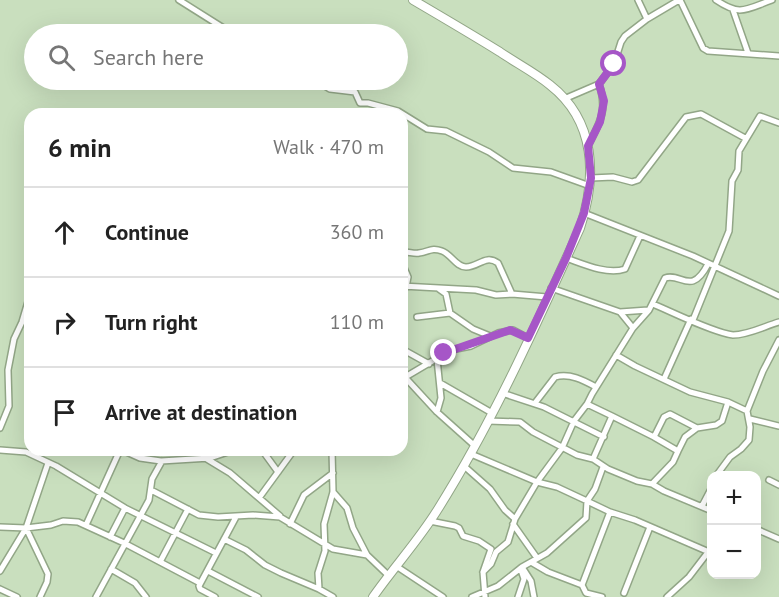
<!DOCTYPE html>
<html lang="en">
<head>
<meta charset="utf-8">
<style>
	body { margin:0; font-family:"PT Sans",sans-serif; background:#f6f6f6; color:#222 }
	.controls { position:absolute; right:18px; bottom:18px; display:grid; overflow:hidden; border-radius:12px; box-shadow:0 6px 24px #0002 }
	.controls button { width:54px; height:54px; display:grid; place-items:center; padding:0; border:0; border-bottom:2px solid #e0e0e0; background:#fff; color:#222; font:30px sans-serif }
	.stop { position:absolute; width:18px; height:18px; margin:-14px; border:4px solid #a656c7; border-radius:50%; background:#fff }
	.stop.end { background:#a656c7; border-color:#fff; box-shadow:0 2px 6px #0008 }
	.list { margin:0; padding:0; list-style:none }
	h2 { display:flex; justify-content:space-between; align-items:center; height:78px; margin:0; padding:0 24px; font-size:26px }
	h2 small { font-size:20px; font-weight:400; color:#767676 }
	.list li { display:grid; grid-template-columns:39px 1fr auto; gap:18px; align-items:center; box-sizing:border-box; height:90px; padding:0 24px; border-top:2px solid #e0e0e0 }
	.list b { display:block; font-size:22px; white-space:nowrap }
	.list em { font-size:20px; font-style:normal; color:#767676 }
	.icon { flex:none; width:33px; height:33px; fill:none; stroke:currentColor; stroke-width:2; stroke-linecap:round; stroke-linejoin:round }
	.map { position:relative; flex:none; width:779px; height:597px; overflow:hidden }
	.search { position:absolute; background:#fff; box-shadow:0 6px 24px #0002; left:24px; top:24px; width:384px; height:66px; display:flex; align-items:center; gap:15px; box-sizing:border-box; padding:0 21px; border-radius:33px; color:#767676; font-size:22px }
	.panel { position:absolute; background:#fff; box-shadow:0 6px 24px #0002; left:24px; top:108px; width:384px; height:348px; border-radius:18px }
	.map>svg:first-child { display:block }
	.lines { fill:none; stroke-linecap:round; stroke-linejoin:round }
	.minor-casing { stroke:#92a687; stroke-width:8 }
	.secondary-casing { stroke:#92a687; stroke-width:10 }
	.minor { stroke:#fff; stroke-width:5 }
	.secondary { stroke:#fff; stroke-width:8 }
	.route { stroke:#a656c7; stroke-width:8 }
</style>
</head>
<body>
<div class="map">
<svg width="779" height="597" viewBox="0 0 779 597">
	<rect width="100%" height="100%" fill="#c9dfbe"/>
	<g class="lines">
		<defs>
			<path id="minor" d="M179 0 233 34
				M680 0 703 48 708 51 779 56
				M716 0C741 17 746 9 772 0
				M733 10 748 53
				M647 19 679 0
				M315 80 330 89 355 92 360 103H368L398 111 427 129 446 131 489 152 513 168 551 172 590 186
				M564 99 599 84
				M588 146C600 122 608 111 599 84L614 64 621 42 625 36 647 19 638 0
				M591 178 613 177 632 182 638 180 686 117 701 114 745 138
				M584 213 693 256 779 296
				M402 254 405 252C409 252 415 254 419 253 429 252 431 247 442 251 451 254 456 267 466 267 479 267 485 254 498 263L512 294
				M566 258C583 264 607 275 625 269L640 236
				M402 263 408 277 406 287
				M402 286 476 290 496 295 512 294 547 297
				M551 288 620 312 633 328
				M439 289 446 294 450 313 473 329 490 336
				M653 304C672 312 714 333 733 335 748 335 765 326 779 322
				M620 312 648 310
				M417 317 450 313
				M693 320 729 231 732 181 738 170 739 151 760 116 779 123
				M402 349 429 364
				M616 355 635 366 690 392 728 402 747 411
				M437 359 441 398 437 412
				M402 374 437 412 475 446
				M402 379 451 350 471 346 498 333 513 330 528 338
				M664 379 691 319
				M440 383 492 413
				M502 393 544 407 604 437
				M535 403 555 377C570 373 583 380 596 387
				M612 416 654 437 664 417 670 414 697 428
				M750 419 779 426
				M488 421 520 422 533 432 577 455 593 459 608 469 637 481 652 484 664 491 712 511
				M0 428 9 406 8 370 14 339 22 322 30 295
				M0 450 26 452 56 466 125 508 216 553
				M122 450 140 458 161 461 210 458 234 450
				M262 450 278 472
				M678 451 685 437 697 428 716 425 722 421 728 402
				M471 454 537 482 562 448 574 421 587 404
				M207 459 230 473 280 516
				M593 459 612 416 587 404 592 394 633 328 649 310 665 278C681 272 691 297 708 264
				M464 466 490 489 505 510 515 519
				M716 476 730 457 741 449 749 440 750 427 747 411 763 371 779 340
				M769 480 779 485
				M652 484 673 462 678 451 654 437
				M151 490 199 515 218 517 253 515 280 517 333 549 367 555 389 576
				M333 492 347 508 353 528 367 555
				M259 498 294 450
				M702 506 712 487
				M430 521 455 526 459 528 463 536 479 541 491 549 483 572 485 597
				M290 524 304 495 333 473
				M513 524 537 558
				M86 525 120 450
				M0 527 26 528
				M756 529 779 539
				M110 537 125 508
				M224 539 246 550 265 565 281 573 319 589 333 597
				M160 562 188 509
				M531 562 548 572 582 585 586 593 602 597
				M396 566 443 597
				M522 567 531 581 534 597
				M111 569 135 583 146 597
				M0 571 26 528 51 525 63 521 78 522 124 543 200 583
				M208 571 258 597
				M483 572 491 564 496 552 508 542 515 519 537 482 557 487 587 501 595 489 603 467
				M582 585 610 512 635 520 709 552
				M0 589 17 597
				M319 589 318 573 325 551 324 524 333 492 332 450
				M624 593 650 527
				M40 597 47 582 48 574 26 528 48 463
				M96 597 149 500 152 479 162 461
				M215 597 200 589 199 586 236 517
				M472 597 498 586 522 567 547 553 586 518 587 501 610 512
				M518 597 524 579 521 570
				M667 597 689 577 712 547"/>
			<path id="secondary" d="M373 597C394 567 419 540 438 509 494 420 537 323 580 228 597 177 596 121 550 85 534 72 516 63 500 52 471 34 442 17 413 0"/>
		</defs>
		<use href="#minor" class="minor-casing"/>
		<use href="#secondary" class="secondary-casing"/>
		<use href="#minor" class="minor"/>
		<use href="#secondary" class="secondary"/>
	</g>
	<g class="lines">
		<path class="route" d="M444 353 510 330 528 338 566 258 584 213 591 178 588 146 600 122 604 101 599 84 614 64"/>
	</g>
</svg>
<div class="controls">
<button>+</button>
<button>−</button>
</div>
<div class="stop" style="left:614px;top:64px"></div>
<div class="stop end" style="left:444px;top:353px"></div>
<div class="search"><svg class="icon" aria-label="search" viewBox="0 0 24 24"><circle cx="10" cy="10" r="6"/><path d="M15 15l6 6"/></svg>Search here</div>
<section class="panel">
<h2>6 min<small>Walk · 470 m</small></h2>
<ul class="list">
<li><svg class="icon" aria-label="ahead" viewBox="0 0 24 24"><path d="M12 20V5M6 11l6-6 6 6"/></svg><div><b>Continue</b></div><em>360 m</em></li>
<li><svg class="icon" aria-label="right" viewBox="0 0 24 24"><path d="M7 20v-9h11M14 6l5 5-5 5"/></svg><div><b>Turn right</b></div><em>110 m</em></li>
<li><svg class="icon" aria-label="arrive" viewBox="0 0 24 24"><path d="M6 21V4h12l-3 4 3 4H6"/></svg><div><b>Arrive at destination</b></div></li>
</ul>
</section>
</div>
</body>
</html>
